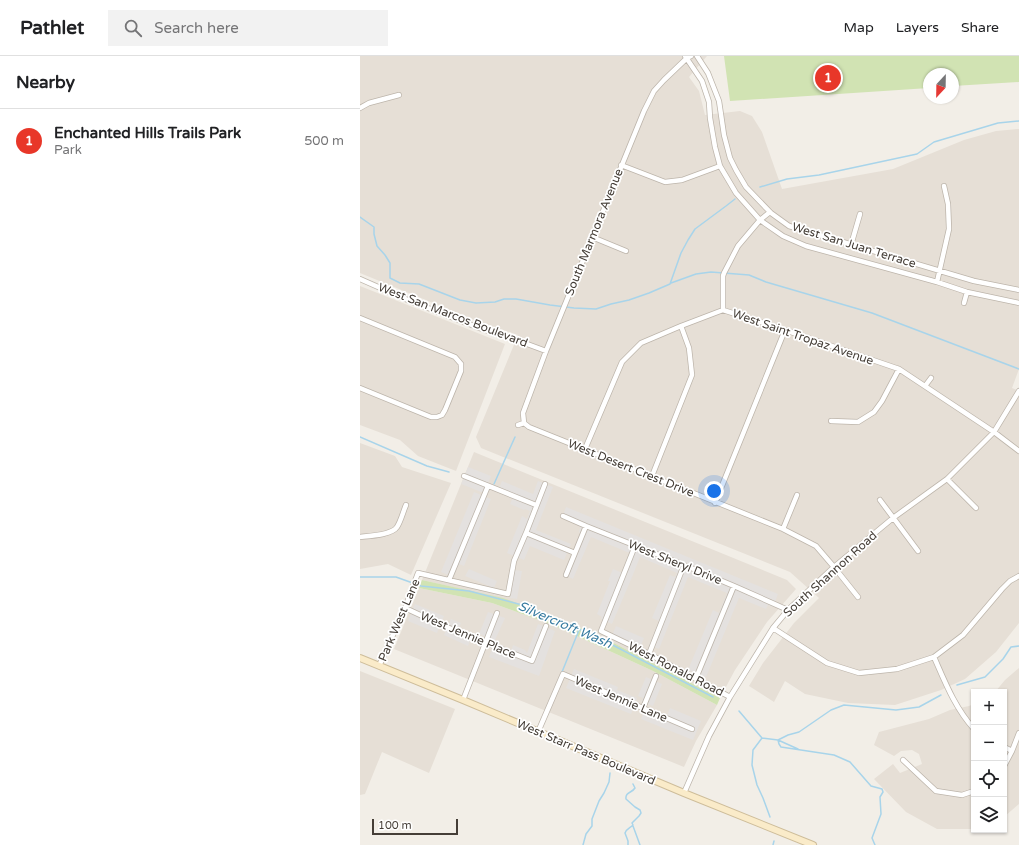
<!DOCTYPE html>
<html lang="en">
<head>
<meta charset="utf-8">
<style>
	body { margin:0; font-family:"Varela Round",sans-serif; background:#f2f2f2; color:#202124 }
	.controls { position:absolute; right:12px; bottom:12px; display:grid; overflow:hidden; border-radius:0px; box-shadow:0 1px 3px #0004 }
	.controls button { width:36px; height:36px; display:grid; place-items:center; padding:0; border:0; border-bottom:1px solid #e0e0e0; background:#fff; color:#202124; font:20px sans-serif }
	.compass { position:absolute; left:563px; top:12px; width:36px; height:36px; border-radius:50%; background:#fff; box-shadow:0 1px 3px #0004; rotate:202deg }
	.scale { position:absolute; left:12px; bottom:10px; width:86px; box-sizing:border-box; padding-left:4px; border:2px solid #453e37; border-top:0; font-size:11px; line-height:14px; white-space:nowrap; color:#453e37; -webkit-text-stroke:3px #fff; paint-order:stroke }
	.you { position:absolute; left:354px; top:435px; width:14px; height:14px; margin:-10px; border:3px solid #fff; border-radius:50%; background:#1a73e8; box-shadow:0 0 0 6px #1a73e833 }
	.badge { display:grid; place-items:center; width:26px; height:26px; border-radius:50%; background:#e83729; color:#fff; font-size:13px; font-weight:700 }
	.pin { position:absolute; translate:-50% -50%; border:2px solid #fff; box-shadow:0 1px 4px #0006 }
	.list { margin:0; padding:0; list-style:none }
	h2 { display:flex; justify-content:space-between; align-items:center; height:52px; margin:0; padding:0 16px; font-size:17px }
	h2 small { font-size:13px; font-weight:400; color:#757577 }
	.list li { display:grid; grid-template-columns:26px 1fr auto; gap:12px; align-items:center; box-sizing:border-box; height:64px; padding:0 16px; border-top:1px solid #e0e0e0 }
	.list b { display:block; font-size:15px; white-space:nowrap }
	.list p { margin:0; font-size:13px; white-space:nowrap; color:#757577 }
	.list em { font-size:13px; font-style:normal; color:#757577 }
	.icon { flex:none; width:22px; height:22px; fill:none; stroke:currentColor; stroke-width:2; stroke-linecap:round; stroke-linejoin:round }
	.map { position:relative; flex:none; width:659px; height:789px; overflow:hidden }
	header { display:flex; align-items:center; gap:24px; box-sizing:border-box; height:56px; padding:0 20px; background:#fff; border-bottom:1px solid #e0e0e0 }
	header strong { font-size:19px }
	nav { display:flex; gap:22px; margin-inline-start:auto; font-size:14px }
	.search { width:280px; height:36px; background:#f2f2f2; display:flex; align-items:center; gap:10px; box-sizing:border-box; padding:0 14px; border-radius:0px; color:#757577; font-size:15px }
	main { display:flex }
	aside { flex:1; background:#fff }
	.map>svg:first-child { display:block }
	.residential { fill:#e6dfd6 }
	.green { fill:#d1e3b3 }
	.parking { fill:#e4e1df }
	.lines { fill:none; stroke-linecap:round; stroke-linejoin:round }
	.stream { stroke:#a8d4ea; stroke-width:1.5 }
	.street-casing { stroke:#bdb5ab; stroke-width:6 }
	.secondary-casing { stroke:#cebd9a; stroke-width:8 }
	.street { stroke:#fff; stroke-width:4.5 }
	.secondary { stroke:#faebc9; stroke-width:6 }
	.labels { text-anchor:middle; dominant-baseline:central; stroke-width:3.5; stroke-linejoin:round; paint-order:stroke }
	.street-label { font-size:12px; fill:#453e37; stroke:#fff }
	.water-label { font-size:13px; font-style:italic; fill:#377ba0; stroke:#fff }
</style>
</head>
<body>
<header>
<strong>Pathlet</strong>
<div class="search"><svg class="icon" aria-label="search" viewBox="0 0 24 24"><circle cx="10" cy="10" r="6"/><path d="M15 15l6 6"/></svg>Search here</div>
<nav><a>Map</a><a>Layers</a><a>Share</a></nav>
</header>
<main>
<aside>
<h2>Nearby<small></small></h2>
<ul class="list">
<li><span class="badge">1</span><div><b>Enchanted Hills Trails Park</b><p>Park</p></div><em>500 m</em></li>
</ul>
</aside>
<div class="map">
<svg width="659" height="789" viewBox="0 0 659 789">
	<rect width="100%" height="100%" fill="#f2eee7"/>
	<path class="residential" d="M0 0H347L329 21 339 35 345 59 380 55 392 60 402 76 422 133 533 113 604 84 636 75 659 73V313L652 332 659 335V567L636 596 605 623 581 634 535 649 488 647 445 638 425 625 414 646 389 630 403 607 434 567 459 542 430 516 121 392 116 381 158 279 117 265 0 217Z
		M0 230 145 288 96 415 58 400 40 384 0 369Z
		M0 387 35 400 42 411 91 427 51 519 28 508 0 513Z
		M114 396 427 524 436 533 407 566 375 614 360 642 246 583 193 560 101 533 62 524Z
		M59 532 132 547 193 569 293 615 357 649 336 685 324 711 34 593Z
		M659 612V748L644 761V636H635L645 624Z
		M0 615 95 653 69 717 22 696 5 738 0 739Z
		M614 648V773H577L546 756 514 723 533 708 540 717 562 708 559 698 552 694 541 695 534 700 514 689 519 676 569 663 590 654 609 650Z"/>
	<path class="green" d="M364 0H659V26L593 30V18H569V32L370 45Z
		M62 524 143 542 193 560 246 583 360 642 357 649 293 615 193 569 132 547 59 532Z"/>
	<path class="parking" d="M108 411 131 420 124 437 101 428Z
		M142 425 173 438 178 425 193 431 176 474 211 488 204 504 170 490 164 504 147 497 162 460 167 463 170 455 165 453 164 454 150 448 153 441 138 435Z
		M114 436 131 443 104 510 99 508 93 521 81 516Z
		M206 451 418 538 413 551 408 549 406 553 379 542 346 621 328 614 353 554 359 557 367 537 328 521 299 593 289 589 299 565 292 562 310 519 315 521 317 517 280 501 272 521 252 568 241 563 242 561 237 558 250 525H248L253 513 265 518 272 498 231 481 213 523 204 519 222 478 219 476 221 469 202 462Z
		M109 513 137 525 134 532 105 520Z
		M155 514 162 515 157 543 150 542Z
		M55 548 84 560 77 577 48 565Z
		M128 556 145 562 135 584 119 578Z
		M91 563 101 567 99 572 113 578 108 590 84 579Z
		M178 568 195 575 179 620 129 601 134 588 151 595 153 589 165 594 167 597Z
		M256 570 284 582 279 594 251 582Z
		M214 613 258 631 257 634 277 642 271 658 206 632Z
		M286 621 302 628 293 650 281 646 283 642 278 640Z
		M286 651 307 659 310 652 341 665 333 684 281 663Z"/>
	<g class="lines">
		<path class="stream" d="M400 131 427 123 459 119 557 98 574 86 638 67 659 65
			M0 161 14 171V178L17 190 25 199 30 207V222L40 227 59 228 100 244 116 247 135 246 144 243H156L190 249 214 252 236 253 251 248 269 244 289 237 310 228 321 197 328 184 335 173 366 150 375 143
			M311 227 336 218 351 216 389 219 406 226 512 257 659 313
			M0 381 67 410 89 416
			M134 428 155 381
			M0 521H36L61 530 109 535 166 550 237 581 353 641
			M202 616 219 574
			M597 629 625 621 643 603 651 591 659 590
			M379 655 402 682 418 684 428 679 439 676 471 654 484 649 536 654 559 651 581 639
			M402 682 393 694 392 709 397 729 403 742 410 761
			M418 684 419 688 421 691 474 699 490 706 511 730 522 733 523 736 520 741 521 758 512 782 515 789
			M418 684 438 693
			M273 770 280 789
			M223 789 226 778 232 770V763L239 745 244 737 249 726 250 717
			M268 789V785L265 777C266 773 270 772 273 769L272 767 279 760 281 757 280 754 275 751 266 743C265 736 272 737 275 732L273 728
			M413 789 414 785"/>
		<defs>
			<path id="street" d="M325 0 342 25 349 46 350 62 355 91 360 110 376 137 400 164 423 180 446 190 577 226 607 236 659 247
				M337 0 348 17 359 45 364 79 370 102 376 114 386 131 411 157 429 170 614 225 659 234
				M0 52 9 47 39 39
				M261 109 305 126 322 124 360 110
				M232 181 266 195
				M491 189 500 158
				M0 223 50 245 122 273 151 282 186 295
				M577 226 589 173 588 148 584 130
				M604 247 607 236
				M363 254V220L364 217 378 190 400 164 410 156
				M0 262 95 301 101 308
				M565 330 571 322
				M0 332 66 359 71 361H77
				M77 361 82 359 85 354 101 315V308
				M471 365 498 366 514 356 522 345 539 313
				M164 367 163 357 186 295 284 55 294 35 304 24 327 2 331 0
				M164 367 169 371 423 473 456 490 474 511 498 541
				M158 369 164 367
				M225 393 262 306 281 287 321 270 363 254 425 274 539 313 634 376 659 395
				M104 420 176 449
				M292 420 332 319 329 292 321 270
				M587 423 616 452
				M520 444 558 495
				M355 447 425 274
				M203 460 226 470 324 509 374 530 428 554
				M423 473 437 439
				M166 477 215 497
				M0 481C9 480 32 479 37 471 41 465 43 456 46 449
				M275 490 241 575 289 598 370 641
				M206 519 226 470
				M89 524 128 430
				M45 552 84 570 172 605 186 570
				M413 572 467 607 499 617 537 613 574 601 603 579 642 533 650 525 659 520
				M289 598 324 509
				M574 601C585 626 595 652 614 673
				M19 610 45 552 58 517 148 538 154 505 166 477 185 428
				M336 622 374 530
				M103 644 137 557
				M283 652 296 620
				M178 676 203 618 332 673
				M644 691 652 695
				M543 704 576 735 602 739 614 735
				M644 710 652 695 659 677
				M324 737 349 680 370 641 413 572 428 554 474 511 533 462 587 423 634 376 659 335"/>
			<path id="secondary" d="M0 602 103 644 324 737 453 789"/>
		</defs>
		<use href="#street" class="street-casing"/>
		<use href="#secondary" class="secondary-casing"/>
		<use href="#street" class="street"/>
		<use href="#secondary" class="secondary"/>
	</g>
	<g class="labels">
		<g class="street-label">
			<text transform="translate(234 176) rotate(-68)">South Marmora Avenue</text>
			<text transform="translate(494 189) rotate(17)">West San Juan Terrace</text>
			<text transform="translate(93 259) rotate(21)">West San Marcos Boulevard</text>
			<text transform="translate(443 281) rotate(19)">West Saint Tropaz Avenue</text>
			<text transform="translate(271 412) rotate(22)">West Desert Crest Drive</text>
			<text transform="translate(315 506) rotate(22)">West Sheryl Drive</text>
			<text transform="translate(470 518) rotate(-42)">South Shannon Road</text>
			<text transform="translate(39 564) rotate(-67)">Park West Lane</text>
			<text transform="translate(108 579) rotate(23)">West Jennie Place</text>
			<text transform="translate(316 613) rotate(27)">West Ronald Road</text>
			<text transform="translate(261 643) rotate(23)">West Jennie Lane</text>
			<text transform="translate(226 696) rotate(23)">West Starr Pass Boulevard</text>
		</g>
		<g class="water-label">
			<text transform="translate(205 569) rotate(23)">Silvercroft Wash</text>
		</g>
	</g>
</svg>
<div class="controls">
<button>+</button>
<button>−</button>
<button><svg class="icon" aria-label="locate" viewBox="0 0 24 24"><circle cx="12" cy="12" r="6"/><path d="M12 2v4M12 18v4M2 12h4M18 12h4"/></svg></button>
<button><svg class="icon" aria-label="layers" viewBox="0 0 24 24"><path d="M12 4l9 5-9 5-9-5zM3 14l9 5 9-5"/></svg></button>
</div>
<svg class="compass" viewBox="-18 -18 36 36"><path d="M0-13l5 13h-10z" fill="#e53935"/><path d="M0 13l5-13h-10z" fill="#757577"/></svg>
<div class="scale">100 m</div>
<div class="you"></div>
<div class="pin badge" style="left:468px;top:22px">1</div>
</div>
</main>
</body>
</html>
